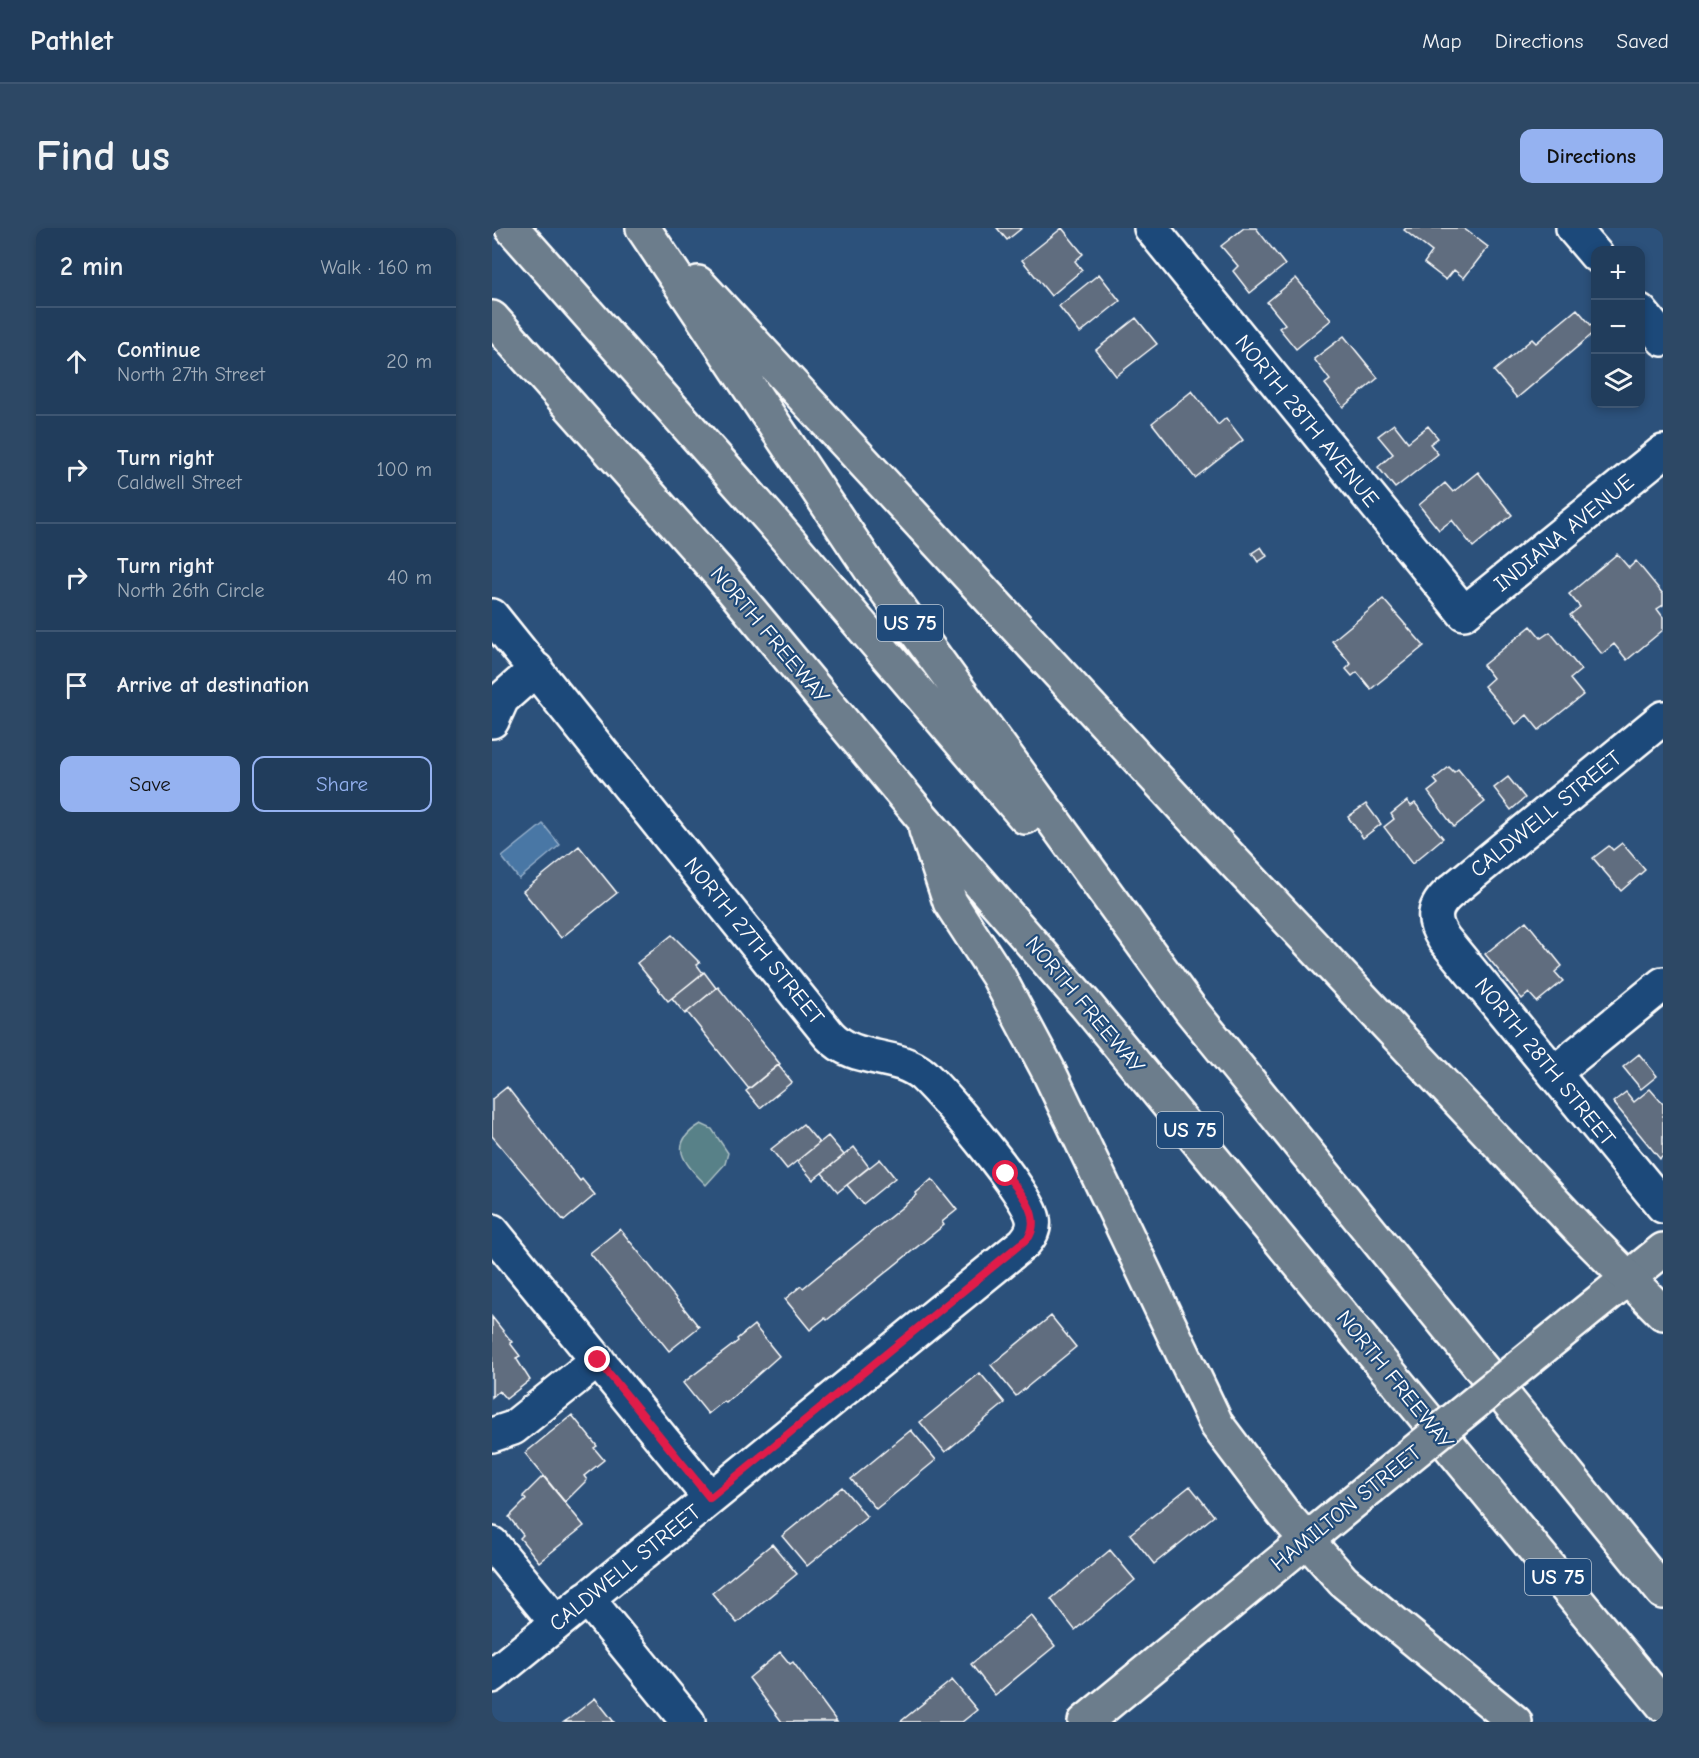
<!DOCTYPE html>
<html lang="en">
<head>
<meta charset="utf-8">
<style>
	body { margin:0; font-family:"Comic Neue",sans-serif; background:#2d4865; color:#f1f3f6 }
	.controls { position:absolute; right:18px; top:18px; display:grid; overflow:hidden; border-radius:12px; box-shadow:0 3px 9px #0003 }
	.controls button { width:54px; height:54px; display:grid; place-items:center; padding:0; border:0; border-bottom:2px solid #3e5672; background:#213d5c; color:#f1f3f6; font:30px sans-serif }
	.stop { position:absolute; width:18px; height:18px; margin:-14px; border:4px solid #e11d48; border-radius:50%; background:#fff }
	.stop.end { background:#e11d48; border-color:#fff; box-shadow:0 2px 6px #0008 }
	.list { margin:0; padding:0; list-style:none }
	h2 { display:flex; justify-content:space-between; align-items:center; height:78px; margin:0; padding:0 24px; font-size:26px }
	h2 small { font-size:20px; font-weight:400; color:#a2aebb }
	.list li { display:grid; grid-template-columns:39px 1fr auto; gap:18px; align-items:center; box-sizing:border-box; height:108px; padding:0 24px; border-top:2px solid #3e5672 }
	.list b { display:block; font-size:22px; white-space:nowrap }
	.list p { margin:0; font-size:20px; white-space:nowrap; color:#a2aebb }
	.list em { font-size:20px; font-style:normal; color:#a2aebb }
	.actions { display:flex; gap:12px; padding:18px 24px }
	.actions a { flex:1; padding:14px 0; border:2px solid #95b2f1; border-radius:12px; text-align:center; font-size:21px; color:#95b2f1 }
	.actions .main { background:#95b2f1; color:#111 }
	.icon { flex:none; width:33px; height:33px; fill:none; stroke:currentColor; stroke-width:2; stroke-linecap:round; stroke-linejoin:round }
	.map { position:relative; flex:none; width:1171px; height:1494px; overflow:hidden; border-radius:12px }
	header { display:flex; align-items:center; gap:36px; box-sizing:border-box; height:84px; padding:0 30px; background:#213d5c; border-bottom:2px solid #3e5672 }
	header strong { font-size:28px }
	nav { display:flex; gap:33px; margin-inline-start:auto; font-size:21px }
	.intro { display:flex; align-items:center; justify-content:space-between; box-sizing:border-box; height:144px; padding:0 36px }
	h1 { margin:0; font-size:42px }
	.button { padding:15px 27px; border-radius:12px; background:#95b2f1; color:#111; font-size:21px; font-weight:700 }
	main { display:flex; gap:36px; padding:0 36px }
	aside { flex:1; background:#213d5c; border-radius:12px; box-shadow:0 3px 9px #0003 }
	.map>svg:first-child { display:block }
	.green { fill:#588188; stroke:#acc0c4; stroke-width:1.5 }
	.water { fill:#4977a5; stroke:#92adc9; stroke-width:1.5 }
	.building { fill:#606d7f; stroke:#fff; stroke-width:1.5 }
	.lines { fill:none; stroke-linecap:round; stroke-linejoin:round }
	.minor-casing { stroke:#fff; stroke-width:38 }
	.major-casing { stroke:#fff; stroke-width:38 }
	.highway-casing { stroke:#fff; stroke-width:38 }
	.minor { stroke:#1f4a7a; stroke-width:33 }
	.major { stroke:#6c7d8c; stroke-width:33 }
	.highway { stroke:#6c7d8c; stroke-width:33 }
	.major-bridge-casing { stroke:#fff; stroke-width:38; stroke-linecap:butt }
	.major-bridge { stroke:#6c7d8c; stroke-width:33 }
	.route { stroke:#e11d48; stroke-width:8 }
	.labels { text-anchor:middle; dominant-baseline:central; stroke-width:4.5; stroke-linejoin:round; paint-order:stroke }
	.shield { fill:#1f4a7a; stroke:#bcc9d7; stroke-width:1.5 }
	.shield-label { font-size:21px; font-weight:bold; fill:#fff }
	.street-label { font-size:22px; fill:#fff; stroke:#1f4a7a }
</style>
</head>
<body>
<header>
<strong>Pathlet</strong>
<nav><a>Map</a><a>Directions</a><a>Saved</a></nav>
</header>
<div class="intro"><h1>Find us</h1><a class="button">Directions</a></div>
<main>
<aside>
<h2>2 min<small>Walk · 160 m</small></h2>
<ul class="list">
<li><svg class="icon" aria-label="ahead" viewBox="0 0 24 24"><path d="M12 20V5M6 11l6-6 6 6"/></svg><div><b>Continue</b><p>North 27th Street</p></div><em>20 m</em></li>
<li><svg class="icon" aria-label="right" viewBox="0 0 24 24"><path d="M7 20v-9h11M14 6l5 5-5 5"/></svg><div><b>Turn right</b><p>Caldwell Street</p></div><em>100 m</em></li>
<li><svg class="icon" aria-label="right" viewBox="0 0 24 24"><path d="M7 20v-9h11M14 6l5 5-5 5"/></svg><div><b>Turn right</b><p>North 26th Circle</p></div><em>40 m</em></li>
<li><svg class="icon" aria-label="arrive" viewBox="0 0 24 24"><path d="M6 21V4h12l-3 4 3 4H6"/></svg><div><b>Arrive at destination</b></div></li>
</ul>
<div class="actions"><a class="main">Save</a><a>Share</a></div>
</aside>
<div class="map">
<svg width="1171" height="1494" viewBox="0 0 1171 1494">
	<rect width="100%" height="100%" fill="#2c517b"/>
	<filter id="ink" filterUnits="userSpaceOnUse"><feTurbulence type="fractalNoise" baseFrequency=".0167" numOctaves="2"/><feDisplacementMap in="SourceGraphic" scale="12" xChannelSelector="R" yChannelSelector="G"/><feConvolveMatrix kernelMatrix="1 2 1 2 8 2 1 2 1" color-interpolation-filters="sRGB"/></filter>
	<g filter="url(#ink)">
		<path class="green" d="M209 896 220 901 236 925 233 936 214 957C194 936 173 917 209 896Z"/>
		<path class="water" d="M51 596 68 617 27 651 10 629Z"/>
		<path class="building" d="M505 0H530L515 12Z
			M570 0 591 26 583 33 590 42 559 68 530 32Z
			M752 0H764L793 37 758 65 741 43 746 38 729 18Z
			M914 0H971L996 19 972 50 962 42 954 52 932 35 940 24 912 2Z
			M607 46 628 73 588 105 567 78Z
			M804 50 839 92 804 121 787 100 793 96 775 74Z
			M1085 81 1104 103 1025 170 1002 143 1040 111 1044 115Z
			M644 90 665 116 624 148 604 122Z
			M852 108 886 150 851 179 833 156 838 152 822 131Z
			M700 163 726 197 734 190 751 212 703 250 660 195Z
			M902 196 916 214 936 198 946 210 938 216 946 226 903 260 886 239 901 226 886 208Z
			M986 244 1020 287 981 319 960 292 947 302 927 277 953 255 961 264Z
			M769 319 775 328 766 334 760 325Z
			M1125 326 1137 340 1144 333 1171 366V377L1165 381 1171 389V402L1135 432 1122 416 1110 426 1078 387 1088 379 1077 366Z
			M891 371 932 418 879 461 865 444 860 448 854 441 859 436 840 413Z
			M1039 398 1049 410 1058 404 1089 442 1078 451 1091 467 1047 502 1035 487 1024 496 992 458 1001 450 991 437Z
			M957 539 962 544 966 541 993 574 962 599 936 564 946 556 942 551Z
			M1016 549 1033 570 1019 582 1002 560Z
			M915 573 919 578 923 575 951 610 920 636 892 599 902 591 899 586Z
			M874 576 889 596 871 610 856 589Z
			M1130 615 1153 642 1129 663 1101 630 1117 618 1121 622Z
			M87 618 125 665 69 710 31 663Z
			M1034 693 1070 738 1063 744 1071 753 1045 774 1037 765 1030 771 993 726Z
			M180 707 208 735 205 737 211 745 176 773 145 735Z
			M212 744 224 760 193 786 180 770Z
			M226 759 288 836 257 861 195 784Z
			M1147 826 1165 848 1149 861 1131 839Z
			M286 837 300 854 268 880 254 863Z
			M15 859 88 953 90 951 103 967 72 993 0 908V871Z
			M1158 861 1171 876V928L1168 931 1121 874 1134 864 1142 874Z
			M311 896 327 915 295 941 279 921Z
			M336 908 352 927 321 952 305 933Z
			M362 919 377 939 346 964 330 945Z
			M388 931 403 950 371 976 355 957Z
			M440 951 465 982 450 994 452 997 335 1092 333 1090 318 1102 293 1071 309 1058 311 1060 425 967 424 965Z
			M128 1001 207 1099 177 1123 98 1025Z
			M559 1088 584 1119 524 1168 499 1137Z
			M0 1089 20 1114 18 1115 28 1128 24 1130 38 1152 14 1171 7 1163 0 1169Z
			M262 1097 287 1128 234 1175 232 1173 216 1186 191 1155 246 1113 245 1111Z
			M488 1145 513 1175 453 1224 428 1194Z
			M80 1187 105 1218 102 1220 112 1232 92 1248 95 1252 73 1274 33 1225Z
			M419 1202 444 1232 384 1281 359 1251Z
			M51 1248 92 1298 47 1334 28 1310 31 1307 17 1289 34 1272 31 1268Z
			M698 1258 722 1288 662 1336 638 1306Z
			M350 1259 375 1289 315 1338 290 1308Z
			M280 1316 305 1346 245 1395 220 1365Z
			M618 1322 643 1352 583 1402 559 1371Z
			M539 1387 563 1418 503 1467 479 1436Z
			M288 1424 298 1436 301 1434 345 1494H290L257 1450Z
			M460 1452 485 1482 470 1494H408Z
			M103 1470 122 1494H72L78 1490Z"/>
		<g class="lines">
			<defs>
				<path id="minor" d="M659 0 972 385 1171 224
					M1081 0 1104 27
					M1148 83 1171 111
					M0 388 337 807C364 836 402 823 431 847 453 868 537 966 541 991 543 1001 538 1008 532 1015L0 1448
					M1171 490 957 665C940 680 940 693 952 711L1171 978
					M0 493 10 471 44 441
					M1062 845 1171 756
					M0 1003 218 1270
					M0 1207 21 1200 106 1132
					M0 1316 65 1395
					M95 1370 196 1494"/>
				<path id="major" d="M1087 1090 1171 1022
					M593 1494 878 1260"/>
				<path id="highway" d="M20 0 279 292 533 589
					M151 0 378 340 698 781 1171 1364
					M206 55 713 603 1089 1003 1171 1085
					M0 90 226 344 429 588 594 777 1171 1477
					M434 602 458 674 506 748 556 842 725 1197 792 1286 851 1353 1023 1494"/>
			</defs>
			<use href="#minor" class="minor-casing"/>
			<use href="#major" class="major-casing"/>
			<use href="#highway" class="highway-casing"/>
			<use href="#minor" class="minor"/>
			<use href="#major" class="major"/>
			<use href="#highway" class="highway"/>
			<defs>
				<path id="major-bridge" d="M878 1260 1087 1090"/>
			</defs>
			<use href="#major-bridge" class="major-bridge-casing"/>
			<use href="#major-bridge" class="major-bridge"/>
		</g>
	</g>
	<g class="lines" filter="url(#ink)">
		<path class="route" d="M106 1132 218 1270 537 1009C550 986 527 963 514 946"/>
	</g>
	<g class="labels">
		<g class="shield">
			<rect x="385" y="377" width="66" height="36" rx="4.5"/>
			<rect x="665" y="884" width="66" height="36" rx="4.5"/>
			<rect x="1033" y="1331" width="66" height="36" rx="4.5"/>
		</g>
		<g class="shield-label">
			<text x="418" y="395">US 75</text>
			<text x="698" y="902">US 75</text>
			<text x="1066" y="1349">US 75</text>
		</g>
		<g class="street-label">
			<text transform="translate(815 193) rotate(51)">NORTH 28TH AVENUE</text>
			<text transform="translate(1072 305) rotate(-39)">INDIANA AVENUE</text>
			<text transform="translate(278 407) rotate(50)">NORTH FREEWAY</text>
			<text transform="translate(1054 586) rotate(-39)">CALDWELL STREET</text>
			<text transform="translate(262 713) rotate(51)">NORTH 27TH STREET</text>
			<text transform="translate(593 777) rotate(50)">NORTH FREEWAY</text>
			<text transform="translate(1053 834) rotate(51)">NORTH 28TH STREET</text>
			<text transform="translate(903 1152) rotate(51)">NORTH FREEWAY</text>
			<text transform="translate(854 1280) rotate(-39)">HAMILTON STREET</text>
			<text transform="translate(133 1340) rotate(-39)">CALDWELL STREET</text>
		</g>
	</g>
</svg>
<div class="controls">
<button>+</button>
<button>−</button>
<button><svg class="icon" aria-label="layers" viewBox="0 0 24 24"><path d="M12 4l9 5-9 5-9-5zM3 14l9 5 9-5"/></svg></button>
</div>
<div class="stop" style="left:514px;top:946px"></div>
<div class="stop end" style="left:106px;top:1132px"></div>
</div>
</main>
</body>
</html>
